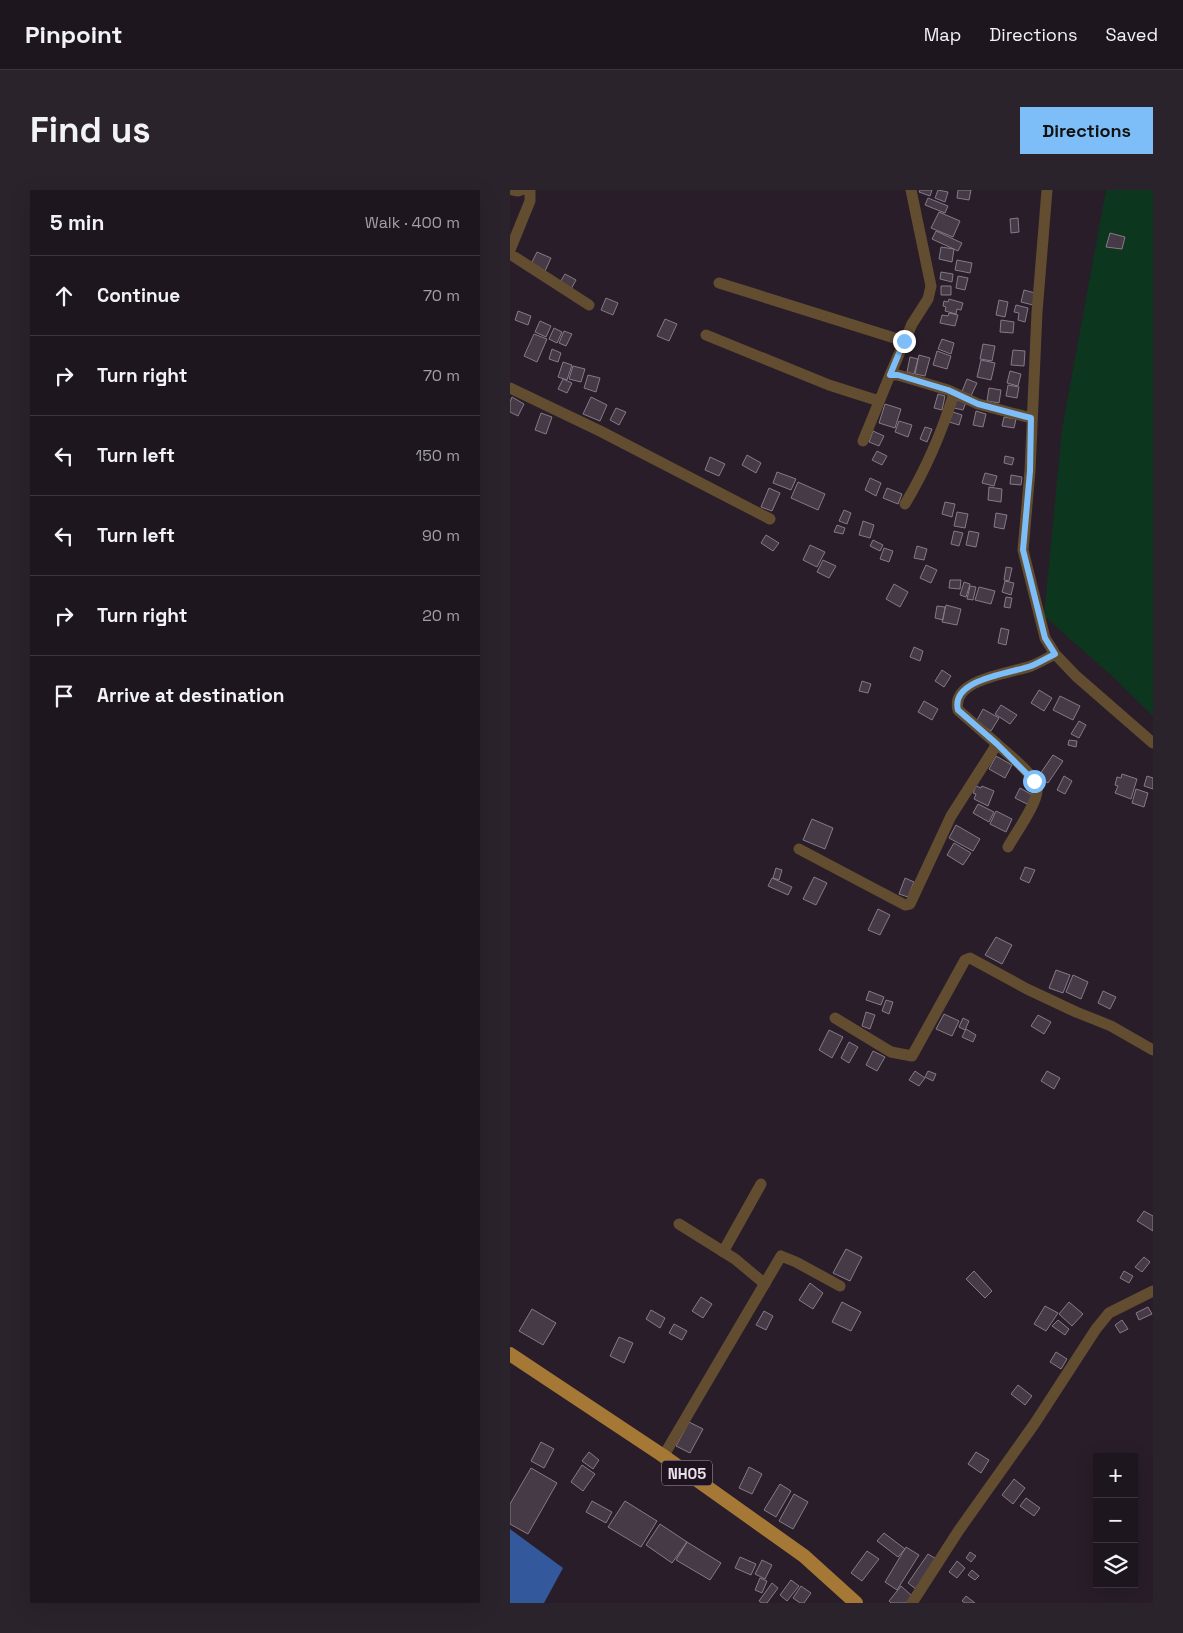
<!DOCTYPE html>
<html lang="en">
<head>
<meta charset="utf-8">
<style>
	body { margin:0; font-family:"Space Grotesk",sans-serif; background:#2b232c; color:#f1f3f6 }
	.controls { position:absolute; right:15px; bottom:15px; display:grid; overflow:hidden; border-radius:0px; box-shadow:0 5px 20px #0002 }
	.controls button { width:45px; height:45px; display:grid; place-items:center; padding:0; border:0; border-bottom:1px solid #3c353d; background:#1e161f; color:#f1f3f6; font:25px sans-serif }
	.stop { position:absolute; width:15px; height:15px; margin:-11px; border:4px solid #7dbef9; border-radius:50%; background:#fff }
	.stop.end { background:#7dbef9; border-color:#fff; box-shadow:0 1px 5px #0008 }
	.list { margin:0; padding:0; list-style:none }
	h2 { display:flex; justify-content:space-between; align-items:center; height:65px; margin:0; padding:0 20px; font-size:21px }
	h2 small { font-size:16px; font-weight:400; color:#a19fa4 }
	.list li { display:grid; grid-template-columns:32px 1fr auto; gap:15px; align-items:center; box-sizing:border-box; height:80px; padding:0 20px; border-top:1px solid #3c353d }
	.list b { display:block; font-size:19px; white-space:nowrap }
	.list em { font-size:16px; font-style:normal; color:#a19fa4 }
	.icon { flex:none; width:28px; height:28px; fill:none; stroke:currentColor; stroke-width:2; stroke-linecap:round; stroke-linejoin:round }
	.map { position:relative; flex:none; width:643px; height:1413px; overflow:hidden; border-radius:0px }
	header { display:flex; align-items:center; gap:30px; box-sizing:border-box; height:70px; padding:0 25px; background:#1e161f; border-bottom:1px solid #3c353d }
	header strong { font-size:24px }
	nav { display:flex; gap:28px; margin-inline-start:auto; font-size:18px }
	.intro { display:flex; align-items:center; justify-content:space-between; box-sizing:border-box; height:120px; padding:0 30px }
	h1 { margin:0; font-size:35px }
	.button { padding:12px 22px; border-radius:0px; background:#7dbef9; color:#111; font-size:18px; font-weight:700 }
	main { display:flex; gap:30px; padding:0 30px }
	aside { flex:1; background:#1e161f; border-radius:0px; box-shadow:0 5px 20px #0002 }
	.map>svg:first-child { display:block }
	.green { fill:#0c371e }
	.water { fill:#34589c }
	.building { fill:#463a47; stroke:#877a88 }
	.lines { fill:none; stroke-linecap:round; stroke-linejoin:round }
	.minor { stroke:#634d30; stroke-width:11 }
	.major { stroke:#a67836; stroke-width:14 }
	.route { stroke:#7dbef9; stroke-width:6 }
	.labels { text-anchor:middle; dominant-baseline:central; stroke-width:4; stroke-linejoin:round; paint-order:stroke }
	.shield { fill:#1e131f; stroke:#aca3ac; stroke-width:1 }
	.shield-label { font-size:15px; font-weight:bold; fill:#e9e1e9 }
</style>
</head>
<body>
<header>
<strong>Pinpoint</strong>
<nav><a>Map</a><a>Directions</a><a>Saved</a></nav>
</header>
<div class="intro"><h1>Find us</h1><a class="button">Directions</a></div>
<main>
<aside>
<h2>5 min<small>Walk · 400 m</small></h2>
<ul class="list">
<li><svg class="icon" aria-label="ahead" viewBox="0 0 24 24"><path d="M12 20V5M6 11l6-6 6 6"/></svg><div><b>Continue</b></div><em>70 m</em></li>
<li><svg class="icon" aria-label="right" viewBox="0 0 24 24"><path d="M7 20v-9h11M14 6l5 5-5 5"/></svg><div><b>Turn right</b></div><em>70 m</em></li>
<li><svg class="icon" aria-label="left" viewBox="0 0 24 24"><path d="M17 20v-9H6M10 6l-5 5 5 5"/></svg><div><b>Turn left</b></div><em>150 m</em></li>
<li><svg class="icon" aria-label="left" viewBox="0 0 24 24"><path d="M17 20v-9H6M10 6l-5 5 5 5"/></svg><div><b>Turn left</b></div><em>90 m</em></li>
<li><svg class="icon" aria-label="right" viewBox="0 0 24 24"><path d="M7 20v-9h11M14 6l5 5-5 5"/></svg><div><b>Turn right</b></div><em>20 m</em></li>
<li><svg class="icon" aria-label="arrive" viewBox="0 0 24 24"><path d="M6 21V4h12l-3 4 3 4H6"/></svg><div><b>Arrive at destination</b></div></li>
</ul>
</aside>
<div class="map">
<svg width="643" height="1413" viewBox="0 0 643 1413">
	<rect width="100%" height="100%" fill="#281d29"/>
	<path class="green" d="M596 0H643V526L602 486 534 426 552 239Z"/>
	<path class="water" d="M0 1339 53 1378 34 1413H0Z"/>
	<path class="building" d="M410 0H422L420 6 409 2Z
		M428 0 438 2 435 12 425 8Z
		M448 0H461L459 10 447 8Z
		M418 8 438 16 435 23 415 15Z
		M429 22 450 31 443 47 421 38Z
		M508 28 509 42 501 43 500 29Z
		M426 41 452 53 448 61 422 49Z
		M600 43 615 47 612 59 596 57Z
		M431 57 444 59 442 72 429 69Z
		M27 62 41 68 35 81 21 74Z
		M447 70 462 73 460 83 445 80Z
		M431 82 443 84 442 92 430 89Z
		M55 84 66 90 60 101 49 94Z
		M448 86 458 88 455 100 446 98Z
		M431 96H441V105H431Z
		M514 100 525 103 523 115 511 112Z
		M96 108 108 113 103 125 91 120Z
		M439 109 453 113 451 120 447 119 446 124 435 121 436 117 433 116 434 111 438 112Z
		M489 110 498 112 495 127 486 125Z
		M506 115 518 118 515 132 508 130 509 123 504 122Z
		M8 121 21 126 18 135 5 130Z
		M439 123 448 125 445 136 430 133 432 125 438 126Z
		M155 129 167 134 159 151 147 146Z
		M491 130 504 132 503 143 490 142Z
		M30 131 41 136 36 147 25 142Z
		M44 138 52 142 47 153 39 149Z
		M54 141 62 144 56 156 49 153Z
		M24 144 37 149 27 172 14 166Z
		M432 149 444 153 441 164 428 159Z
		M473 154 485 156 482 171 470 169Z
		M42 159 51 163 48 172 39 169Z
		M503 160 515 161 514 176 501 175Z
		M427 161 441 166 437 179 423 175Z
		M409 165 420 168 415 186 405 184Z
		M400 167 408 169 404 184 397 182Z
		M471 170 485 173 481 190 467 187Z
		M53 172 62 175 57 190 48 187Z
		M63 176 75 179 71 192 59 189Z
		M500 181 511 184 508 196 497 193Z
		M78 185 90 188 86 202 74 198Z
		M53 189 62 193 57 203 48 199Z
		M457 189 467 193 460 208 451 204Z
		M498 195 509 197 507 208 496 206Z
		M479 198 491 200 489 213 477 211Z
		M428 204 435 206 432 220 424 218Z
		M2 207 14 214 8 226 0 222V212Z
		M81 207 97 215 90 231 73 224Z
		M446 210 456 212 453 220 444 218Z
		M375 214 391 219 385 238 369 233Z
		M106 218 116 222 109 235 100 230Z
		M466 221 476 224 473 237 463 235Z
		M443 222 452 225 449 235 439 232Z
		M31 223 42 227 36 244 25 240Z
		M494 227 506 229 504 238 492 236Z
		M389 231 402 235 398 247 385 242Z
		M415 237 422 239 417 252 410 249Z
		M363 241 374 246 369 256 359 252Z
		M367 261 377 266 372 275 362 270Z
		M237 265 251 273 246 283 232 275Z
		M495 266 504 268 502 275 494 273Z
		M200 267 215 274 209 286 195 280Z
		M267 282 286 289 281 300 263 293Z
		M475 283 487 286 484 296 472 293Z
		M501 285 512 287 511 295 500 294Z
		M360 288 371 293 366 306 355 300Z
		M288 292 315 304 308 320 281 308Z
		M479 297 492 299 491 312 478 310Z
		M259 298 270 303 262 321 251 317Z
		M377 298 392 304 388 314 373 308Z
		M435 312 445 314 442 327 432 324Z
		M334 320 341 323 337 334 329 331Z
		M447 322 458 324 455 338 444 336Z
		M486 323 497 325 494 339 484 337Z
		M353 331 364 335 360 348 349 345Z
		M327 335 335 338 333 344 324 342Z
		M444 341 453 343 449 356 441 354Z
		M459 341 469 343 466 357 456 355Z
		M256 345 269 353 263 361 251 353Z
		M363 350 373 355 370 361 360 356Z
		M300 355 315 362 307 377 293 370Z
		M407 356 417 359 414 370 404 368Z
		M374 358 383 361 379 372 370 369Z
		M313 370 326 376 319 388 307 382Z
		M416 375 427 380 421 393 410 388Z
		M496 377 502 378 499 391 494 390Z
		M440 390H451L450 399 439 398Z
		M495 391 504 393 501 405 492 402Z
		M454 392 460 394 456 407 450 405Z
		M384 394 398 402 390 417 376 409Z
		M460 396 466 397 463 410 457 409Z
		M469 397 485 401 481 414 465 410Z
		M496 407 502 408 500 418 494 417Z
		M436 415 451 419 447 435 432 432Z
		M427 416 435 417 433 430 425 428Z
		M491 438 499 440 496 455 488 453Z
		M404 457 413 461 410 471 400 467Z
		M432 480 441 486 434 497 425 491Z
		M352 491 361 494 358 503 349 501Z
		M529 500 542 508 534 521 521 513Z
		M550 506 570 516 563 530 543 520Z
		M414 511 428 519 422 530 408 522Z
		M491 515 507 525 500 534 485 524Z
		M473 519 489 528 481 541 466 532Z
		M569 531 576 535 569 548 561 544Z
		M559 550 567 551 566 557 558 555Z
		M543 565 553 571 538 593 528 587Z
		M486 566 502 575 495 588 479 579Z
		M612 584 627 589 621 609 605 603 608 596 605 595 607 587 611 588Z
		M554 586 562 591 555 604 547 600Z
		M637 586 643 588V599L634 596Z
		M466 596 471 598 472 596 484 601 478 616 464 609 466 604 463 603Z
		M510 598 524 606 519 615 505 608Z
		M626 599 638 603 634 617 622 613Z
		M468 614 484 622 479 632 463 623Z
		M486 621 502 629 496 642 480 634Z
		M302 629 323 638 315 659 293 650Z
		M446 635 470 649 463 661 439 648Z
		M444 653 461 663 453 675 437 665Z
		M515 677 525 680 519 693 510 689Z
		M266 678 272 680 269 690 263 688Z
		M304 687 317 693 306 715 293 709Z
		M262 688 282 697 278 705 258 696Z
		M395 688 404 692 398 707 389 704Z
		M368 719 380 725 370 745 358 740Z
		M486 747 502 755 492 774 475 765Z
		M546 780 560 785 553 803 539 798Z
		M563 785 578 792 571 809 556 802Z
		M359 801 374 807 371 815 356 810Z
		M593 801 606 807 600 819 588 813Z
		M376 810 383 812 379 824 372 821Z
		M356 822 365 825 360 839 352 836Z
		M434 824 449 831 442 846 426 839Z
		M528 825 541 832 534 844 521 836Z
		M453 828 459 831 455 840 449 837Z
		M456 839 466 845 463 852 452 847Z
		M319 840 333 847 322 868 309 860Z
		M339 852 348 857 339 873 331 868Z
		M363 861 375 867 367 881 356 875Z
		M405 881 415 888 409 896 399 890Z
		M418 881 426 884 423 891 415 887Z
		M537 881 550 888 544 899 531 891Z
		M634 1021 643 1026V1041L627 1031Z
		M336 1059 352 1067 340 1091 323 1083Z
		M634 1067 640 1072 632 1082 625 1077Z
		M464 1081 482 1101 475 1108 456 1089Z
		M614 1081 623 1086 619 1093 610 1088Z
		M300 1093 313 1103 303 1119 289 1110Z
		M191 1107 202 1114 193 1128 182 1121Z
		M332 1112 351 1122 341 1141 322 1132Z
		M559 1112 573 1124 562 1136 549 1124Z
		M535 1116 548 1123 536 1141 524 1134Z
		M638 1117 642 1124 629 1130 626 1123Z
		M22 1119 46 1133 33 1155 9 1141Z
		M141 1120 155 1128 150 1138 136 1129Z
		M254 1121 263 1126 256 1140 246 1135Z
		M548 1130 559 1139 555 1145 542 1136Z
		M612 1130 618 1139 610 1143 605 1135Z
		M164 1134 177 1141 172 1150 159 1143Z
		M109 1147 123 1153 114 1173 100 1166Z
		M546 1162 557 1169 551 1179 540 1172Z
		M508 1195 522 1206 515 1215 501 1204Z
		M179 1232 193 1239 180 1263 166 1256Z
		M31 1252 44 1259 34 1278 21 1271Z
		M79 1262 89 1270 83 1279 72 1271Z
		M466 1262 479 1270 471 1283 458 1274Z
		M72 1275 85 1284 73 1301 61 1292Z
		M239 1277 252 1284 242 1304 229 1298Z
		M21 1278 47 1293 18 1344 0 1334V1314Z
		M504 1289 515 1298 503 1314 492 1305Z
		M270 1294 281 1301 266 1327 254 1320Z
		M284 1304 298 1312 283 1339 269 1331Z
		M516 1308 530 1318 524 1326 510 1316Z
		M82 1311 102 1322 96 1333 76 1322Z
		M115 1311 147 1331 131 1357 98 1337Z
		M150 1334 177 1352 162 1373 136 1355Z
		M374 1343 395 1359 388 1367 367 1351Z
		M177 1352 211 1373 200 1390 166 1370Z
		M396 1357 409 1365 387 1400 375 1392Z
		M357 1361 369 1369 352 1391 341 1383Z
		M460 1362 466 1366 461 1372 456 1368Z
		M418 1364 428 1370 407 1400 398 1393Z
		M230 1367 246 1374 241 1385 225 1378Z
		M252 1370 262 1375 255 1389 245 1384Z
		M447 1371 455 1378 447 1388 439 1382Z
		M462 1380 469 1386 465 1390 458 1385Z
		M250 1388 257 1391 252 1403 245 1400Z
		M281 1390 289 1396 277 1411 270 1405Z
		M262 1393 268 1398 257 1413H252L249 1411Z
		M291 1396 301 1403 294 1413H290L283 1408Z
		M391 1396 402 1406 396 1413H381L379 1411Z
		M456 1406 465 1413H455L452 1411Z"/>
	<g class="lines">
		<path class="minor" d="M3 0 8 1 11 0
			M537 0 527 122 520 281 513 360 535 448 545 464 566 486 643 553
			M0 60 20 11V0
			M0 64 79 115
			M209 93 394 151
			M196 145 319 195 369 211
			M380 185 402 134 418 109 421 96 401 0
			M0 198 90 241 260 329
			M353 251 380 185H388L438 200 468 214 521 228
			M395 314C416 279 432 242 444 203
			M487 554C498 564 523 583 527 597 530 610 505 644 498 657
			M289 659 395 715 400 714 441 626 487 554 448 520C440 489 502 483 521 476 529 473 537 468 545 464
			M325 828 381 862 402 866 455 770 460 768 517 799 566 822 601 836 643 860
			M169 1034 225 1069 255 1094
			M213 1062 251 994
			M152 1265H154L271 1066 286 1072 330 1096
			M402 1413 449 1340 525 1233 586 1139 599 1123 643 1101"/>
		<path class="major" d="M0 1164 152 1265 294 1366 346 1413"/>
	</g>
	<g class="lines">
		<path class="route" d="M394 151 380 185H388L438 200 468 214 521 228 520 281 513 360 535 448 545 464C537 468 529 473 521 476 502 483 440 489 448 520L487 554 524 591"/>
	</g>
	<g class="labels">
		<rect class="shield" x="152" y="1270.5" width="50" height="25" rx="4"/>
		<g class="shield-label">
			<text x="177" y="1283">NH05</text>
		</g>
	</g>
</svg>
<div class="controls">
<button>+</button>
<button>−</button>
<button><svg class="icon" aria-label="layers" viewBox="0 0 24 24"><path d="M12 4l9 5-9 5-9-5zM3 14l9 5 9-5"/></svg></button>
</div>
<div class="stop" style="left:524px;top:591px"></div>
<div class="stop end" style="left:394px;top:151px"></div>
</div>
</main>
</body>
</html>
